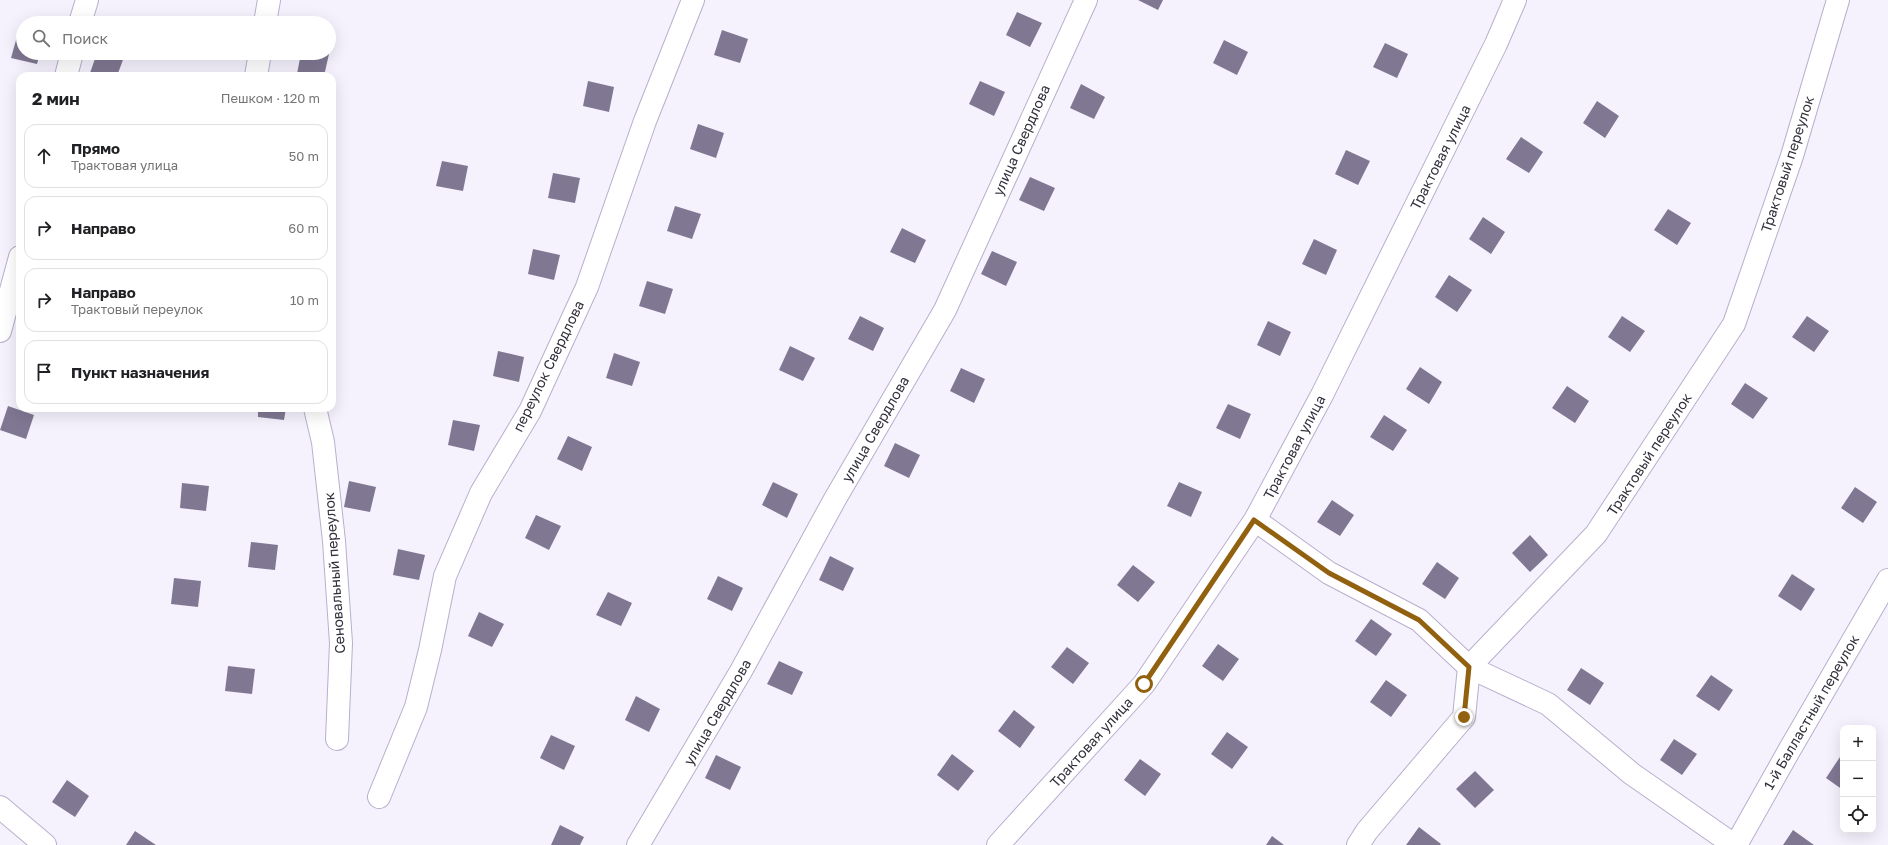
<!DOCTYPE html>
<html lang="ru">
<head>
<meta charset="utf-8">
<style>
	body { margin:0; font-family:"Golos Text",sans-serif; background:#f2f2f2; color:#202124 }
	.controls { position:absolute; right:12px; bottom:12px; display:grid; overflow:hidden; border-radius:8px; box-shadow:0 4px 16px #0002 }
	.controls button { width:36px; height:36px; display:grid; place-items:center; padding:0; border:0; border-bottom:1px solid #e0e0e0; background:#fff; color:#202124; font:20px sans-serif }
	.stop { position:absolute; width:12px; height:12px; margin:-9px; border:3px solid #92610f; border-radius:50%; background:#fff }
	.stop.end { background:#92610f; border-color:#fff; box-shadow:0 1px 4px #0008 }
	.list { margin:0; padding:0; list-style:none }
	h2 { display:flex; justify-content:space-between; align-items:center; height:52px; margin:0; padding:0 16px; font-size:17px }
	h2 small { font-size:13px; font-weight:400; color:#757577 }
	.list li { display:grid; grid-template-columns:26px 1fr auto; gap:12px; align-items:center; box-sizing:border-box; height:64px; margin:0 8px 8px; padding:0 8px; border:1px solid #e0e0e0; border-radius:12px }
	.list b { display:block; font-size:15px; white-space:nowrap }
	.list p { margin:0; font-size:13px; white-space:nowrap; color:#757577 }
	.list em { font-size:13px; font-style:normal; color:#757577 }
	.icon { flex:none; width:22px; height:22px; fill:none; stroke:currentColor; stroke-width:2; stroke-linecap:round; stroke-linejoin:round }
	.map { position:relative; flex:none; width:1888px; height:845px; overflow:hidden }
	.search { position:absolute; background:#fff; box-shadow:0 4px 16px #0002; left:16px; top:16px; width:320px; height:44px; display:flex; align-items:center; gap:10px; box-sizing:border-box; padding:0 14px; border-radius:22px; color:#757577; font-size:15px }
	.panel { position:absolute; background:#fff; box-shadow:0 4px 16px #0002; left:16px; top:72px; width:320px; height:340px; border-radius:12px }
	.map>svg:first-child { display:block }
	.building { fill:#807893 }
	.lines { fill:none; stroke-linecap:round; stroke-linejoin:round }
	.minor-casing { stroke:#b8afcc; stroke-width:24 }
	.minor { stroke:#fff; stroke-width:22 }
	.route { stroke:#92610f; stroke-width:5 }
	.labels { text-anchor:middle; dominant-baseline:central; stroke-width:3; stroke-linejoin:round; paint-order:stroke }
	.street-label { font-size:14px; fill:#332f3b; stroke:#fff }
</style>
</head>
<body>
<div class="map">
<svg width="1888" height="845" viewBox="0 0 1888 845">
	<rect width="100%" height="100%" fill="#f5f2fe"/>
	<path class="building" d="M1138 0H1163L1158 10Z
		M1017 12 1042 23 1030 47 1006 35Z
		M722 30 748 39 740 63 714 55Z
		M18 33 23 34V53H40L37 64 11 58Z
		M1224 40 1248 52 1237 75 1213 63Z
		M1385 43 1408 54 1397 78 1373 67Z
		M97 53H113L124 57 117 76H100L90 73Z
		M301 53 329 54 324 76 297 74Z
		M588 81 614 87 609 112 583 106Z
		M980 81 1005 92 994 116 969 104Z
		M1081 84 1105 97 1094 119 1070 108Z
		M1597 101 1619 116 1605 138 1583 123Z
		M698 124 724 133 716 158 690 149Z
		M1521 137 1543 152 1529 173 1506 159Z
		M1346 150 1370 161 1358 185 1335 174Z
		M442 161 468 166 463 191 436 186Z
		M553 173 580 178 575 203 548 198Z
		M1030 177 1055 188 1044 211 1019 200Z
		M675 206 701 214 692 239 667 231Z
		M1668 209 1691 223 1677 245 1654 230Z
		M1483 217 1505 232 1491 254 1469 239Z
		M902 228 926 240 915 263 890 252Z
		M1314 239 1337 250 1326 275 1302 264Z
		M533 249 560 255 554 280 528 274Z
		M992 251 1017 262 1006 286 981 274Z
		M1449 275 1472 290 1457 312 1435 297Z
		M647 281 673 289 665 314 639 306Z
		M860 316 884 328 873 351 848 339Z
		M1622 316 1645 331 1630 352 1608 337Z
		M1807 316 1829 331 1814 352 1792 337Z
		M1268 321 1291 332 1280 356 1257 345Z
		M790 346 815 358 803 381 779 370Z
		M498 351 524 357 519 382 493 376Z
		M614 353 640 362 632 386 606 378Z
		M1420 367 1442 382 1429 404 1406 389Z
		M961 368 985 379 974 403 950 391Z
		M1745 383 1768 398 1753 419 1731 404Z
		M1567 386 1589 401 1575 423 1552 408Z
		M1228 404 1251 414 1240 439 1216 428Z
		M8 406 34 415 26 439 0 430Z
		M258 408H286L284 420 258 417Z
		M1384 415 1407 430 1393 451 1370 437Z
		M453 420 480 425 474 451 448 445Z
		M568 436 592 447 582 471 557 459Z
		M895 443 920 455 909 478 884 466Z
		M349 481 376 487 370 512 344 507Z
		M773 482 798 494 787 518 762 505Z
		M1179 482 1202 492 1191 517 1167 506Z
		M182 483 209 486 206 511 180 508Z
		M1855 487 1877 502 1863 523 1841 508Z
		M1332 500 1354 515 1340 536 1317 522Z
		M536 515 561 526 549 550 525 538Z
		M1530 535 1548 555 1530 572 1512 553Z
		M251 542 278 545 275 570 248 567Z
		M398 549 425 555 419 580 393 575Z
		M830 556 854 568 843 591 819 580Z
		M1437 562 1459 578 1445 599 1422 584Z
		M1133 565 1155 582 1138 602 1117 585Z
		M1792 574 1815 589 1801 611 1778 596Z
		M718 576 743 588 732 611 707 599Z
		M174 578 201 581 198 607 171 604Z
		M608 592 632 603 621 626 596 615Z
		M479 612 504 624 492 647 468 636Z
		M1371 619 1392 634 1376 656 1355 641Z
		M1218 644 1239 659 1223 681 1202 666Z
		M1067 647 1089 663 1073 684 1051 667Z
		M779 661 803 672 792 695 767 684Z
		M228 666 255 669 252 694 225 691Z
		M1581 668 1604 683 1590 705 1567 690Z
		M1711 675 1733 690 1719 711 1696 696Z
		M1386 680 1407 695 1391 717 1370 702Z
		M636 696 660 709 649 732 625 720Z
		M1014 710 1035 727 1020 748 998 731Z
		M1227 732 1248 747 1232 769 1211 754Z
		M551 735 575 746 564 770 540 758Z
		M1674 739 1697 754 1682 775 1660 760Z
		M952 754 974 771 958 791 937 775Z
		M716 755 741 767 730 790 705 778Z
		M1840 757 1843 759V790L1826 778Z
		M1140 759 1161 774 1145 796 1124 780Z
		M1475 771 1494 790 1475 808 1456 789Z
		M67 780 89 796 75 817 52 802Z
		M560 825 584 837 580 845H551Z
		M1419 827 1441 844 1440 845H1406Z
		M1793 830 1814 845H1783Z
		M135 831 156 845H126Z
		M1272 836 1284 845H1266Z"/>
	<g class="lines">
		<defs>
			<path id="minor" d="M80 23 87 0
				M265 23 269 0
				M66 76 72 53
				M256 76 260 53
				M0 331 20 257
				M315 408 323 442 334 541 341 643 337 739
				M1255 520 1329 573 1419 620 1469 667 1548 704 1632 774 1734 845
				M379 797 416 707 430 650 445 576 481 493 530 411 587 287 645 121 693 0
				M0 807 45 845
				M638 845 741 671 835 499 945 310 1086 0
				M998 845 1144 684 1255 520 1322 395 1496 44 1515 0
				M1358 845 1367 831 1464 717 1469 667 1596 534 1734 324 1792 156 1838 0
				M1736 845 1790 749 1888 580"/>
		</defs>
		<use href="#minor" class="minor-casing"/>
		<use href="#minor" class="minor"/>
	</g>
	<g class="lines">
		<path class="route" d="M1144 684 1254 520 1329 573 1419 620 1469 667 1464 717"/>
	</g>
	<g class="labels">
		<g class="street-label">
			<text transform="translate(1021 140) rotate(-66)">улица Свердлова</text>
			<text transform="translate(1440 157) rotate(-63)">Трактовая улица</text>
			<text transform="translate(1787 164) rotate(-72)">Трактовый переулок</text>
			<text transform="translate(548 366) rotate(-64)">переулок Свердлова</text>
			<text transform="translate(875 429) rotate(-60)">улица Свердлова</text>
			<text transform="translate(1294 447) rotate(-62)">Трактовая улица</text>
			<text transform="translate(1649 454) rotate(-57)">Трактовый переулок</text>
			<text transform="translate(334 573) rotate(-94)">Сеновальный переулок</text>
			<text transform="translate(717 712) rotate(-60)">улица Свердлова</text>
			<text transform="translate(1811 712) rotate(-60)">1-й Балластный переулок</text>
			<text transform="translate(1091 742) rotate(-48)">Трактовая улица</text>
		</g>
	</g>
</svg>
<div class="controls">
<button>+</button>
<button>−</button>
<button><svg class="icon" aria-label="locate" viewBox="0 0 24 24"><circle cx="12" cy="12" r="6"/><path d="M12 2v4M12 18v4M2 12h4M18 12h4"/></svg></button>
</div>
<div class="stop" style="left:1144px;top:684px"></div>
<div class="stop end" style="left:1464px;top:717px"></div>
<div class="search"><svg class="icon" aria-label="search" viewBox="0 0 24 24"><circle cx="10" cy="10" r="6"/><path d="M15 15l6 6"/></svg>Поиск</div>
<section class="panel">
<h2>2 мин<small>Пешком · 120 m</small></h2>
<ul class="list">
<li><svg class="icon" aria-label="ahead" viewBox="0 0 24 24"><path d="M12 20V5M6 11l6-6 6 6"/></svg><div><b>Прямо</b><p>Трактовая улица</p></div><em>50 m</em></li>
<li><svg class="icon" aria-label="right" viewBox="0 0 24 24"><path d="M7 20v-9h11M14 6l5 5-5 5"/></svg><div><b>Направо</b></div><em>60 m</em></li>
<li><svg class="icon" aria-label="right" viewBox="0 0 24 24"><path d="M7 20v-9h11M14 6l5 5-5 5"/></svg><div><b>Направо</b><p>Трактовый переулок</p></div><em>10 m</em></li>
<li><svg class="icon" aria-label="arrive" viewBox="0 0 24 24"><path d="M6 21V4h12l-3 4 3 4H6"/></svg><div><b>Пункт назначения</b></div></li>
</ul>
</section>
</div>
</body>
</html>
